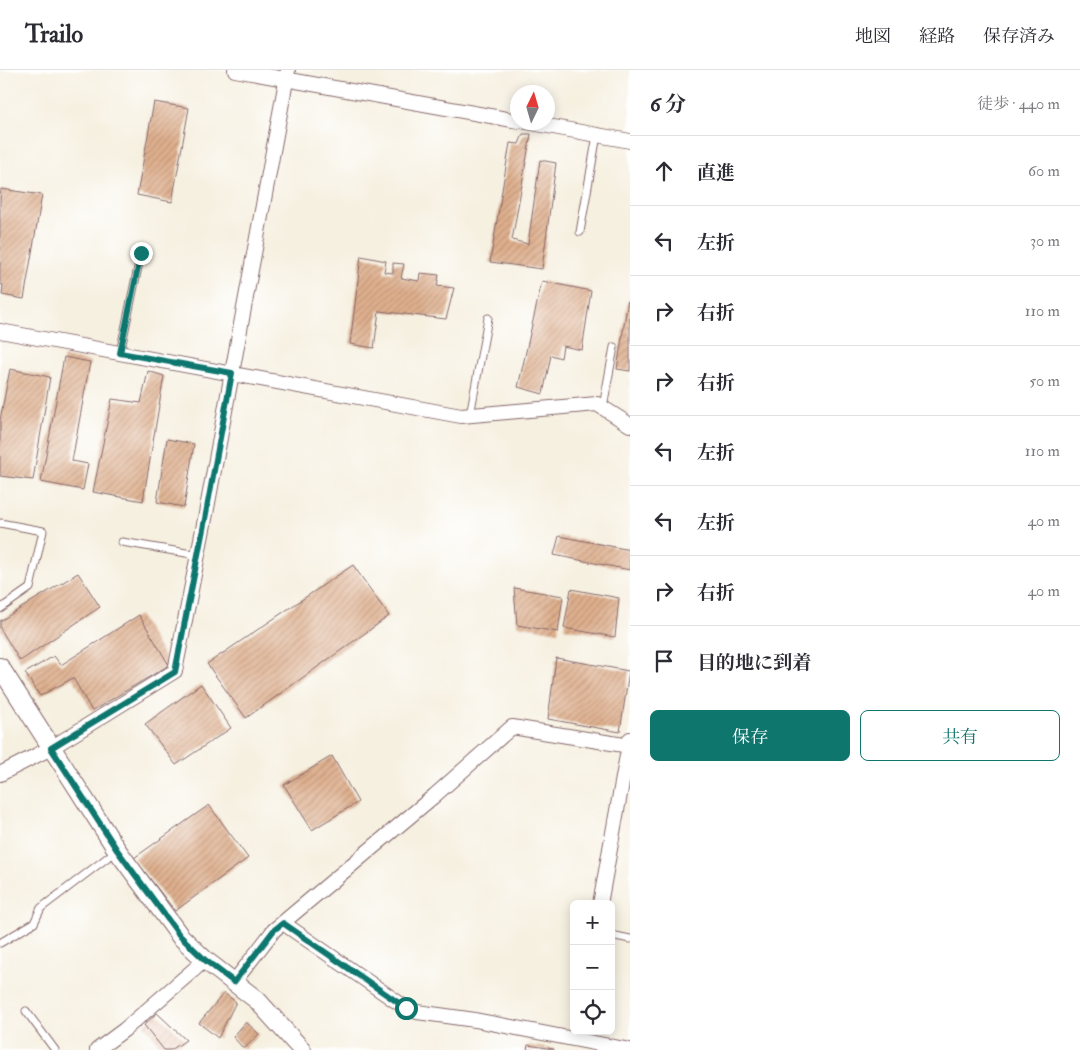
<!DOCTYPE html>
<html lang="ja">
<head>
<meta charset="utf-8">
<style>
	body { margin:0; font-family:"IM FELL Double Pica","Noto Serif JP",serif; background:#f2f2f3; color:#2b2b33 }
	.controls { position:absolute; right:15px; bottom:15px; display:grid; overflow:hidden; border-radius:8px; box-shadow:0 2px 12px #0003 }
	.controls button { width:45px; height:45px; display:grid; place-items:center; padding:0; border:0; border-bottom:1px solid #e1e1e2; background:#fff; color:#2b2b33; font:25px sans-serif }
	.compass { position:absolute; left:510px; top:15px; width:45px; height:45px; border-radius:50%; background:#fff; box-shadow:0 2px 12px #0003; rotate:5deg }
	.stop { position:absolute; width:15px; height:15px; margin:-11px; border:4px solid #0f766e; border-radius:50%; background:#fff }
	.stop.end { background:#0f766e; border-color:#fff; box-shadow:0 1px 5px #0008 }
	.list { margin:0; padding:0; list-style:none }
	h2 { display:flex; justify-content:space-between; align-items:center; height:65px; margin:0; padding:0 20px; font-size:21px }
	h2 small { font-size:16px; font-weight:400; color:#7c7c81 }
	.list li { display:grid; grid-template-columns:32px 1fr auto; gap:15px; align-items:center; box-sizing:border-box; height:70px; padding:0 20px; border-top:1px solid #e1e1e2 }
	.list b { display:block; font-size:19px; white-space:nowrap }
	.list em { font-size:16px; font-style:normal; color:#7c7c81 }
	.actions { display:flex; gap:10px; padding:15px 20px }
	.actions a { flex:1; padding:11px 0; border:1px solid #0f766e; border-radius:8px; text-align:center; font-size:18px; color:#0f766e }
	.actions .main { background:#0f766e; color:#fff }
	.icon { flex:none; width:28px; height:28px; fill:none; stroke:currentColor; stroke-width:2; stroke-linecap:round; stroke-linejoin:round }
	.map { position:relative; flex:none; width:630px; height:980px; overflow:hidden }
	header { display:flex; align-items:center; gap:30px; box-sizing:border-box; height:70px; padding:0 25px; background:#fff; border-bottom:1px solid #e1e1e2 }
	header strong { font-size:24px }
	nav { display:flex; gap:28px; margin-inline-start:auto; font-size:18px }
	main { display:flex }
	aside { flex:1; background:#fff }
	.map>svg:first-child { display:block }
	.building { fill:url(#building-hatch) }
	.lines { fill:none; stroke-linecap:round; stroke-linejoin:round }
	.service-casing { stroke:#86686a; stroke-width:9 }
	.minor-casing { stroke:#86686a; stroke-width:16 }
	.tertiary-casing { stroke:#86686a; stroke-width:20 }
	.service { stroke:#fff; stroke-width:7 }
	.minor { stroke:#fff; stroke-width:14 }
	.tertiary { stroke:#fff; stroke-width:18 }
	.route { stroke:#0f766e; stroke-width:6 }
</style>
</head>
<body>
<header>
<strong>Trailo</strong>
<nav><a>地図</a><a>経路</a><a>保存済み</a></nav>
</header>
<main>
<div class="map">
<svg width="630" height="980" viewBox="0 0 630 980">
	<defs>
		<pattern id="building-hatch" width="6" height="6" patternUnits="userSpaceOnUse" patternTransform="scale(1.25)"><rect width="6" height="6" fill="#dfb08e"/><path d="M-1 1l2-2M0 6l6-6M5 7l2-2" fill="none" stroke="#b78f74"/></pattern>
	</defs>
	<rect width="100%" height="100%" fill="#fff"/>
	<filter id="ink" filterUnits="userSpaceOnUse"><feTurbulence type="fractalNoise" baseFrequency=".02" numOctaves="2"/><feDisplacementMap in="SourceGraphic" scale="10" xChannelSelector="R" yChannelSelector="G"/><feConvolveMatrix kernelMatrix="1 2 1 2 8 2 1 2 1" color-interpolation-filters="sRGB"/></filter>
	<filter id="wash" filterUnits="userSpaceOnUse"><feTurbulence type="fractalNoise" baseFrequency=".0096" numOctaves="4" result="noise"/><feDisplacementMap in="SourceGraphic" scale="20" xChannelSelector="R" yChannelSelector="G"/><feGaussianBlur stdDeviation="1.12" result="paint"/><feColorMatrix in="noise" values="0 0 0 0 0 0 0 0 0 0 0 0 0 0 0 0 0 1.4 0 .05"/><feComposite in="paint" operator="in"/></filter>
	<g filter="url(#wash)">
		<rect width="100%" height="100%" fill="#f6f0e0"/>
		<g id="blocks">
			<path class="building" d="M154 32 189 38 172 132 137 125Z
				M523 64H531L512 170 528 174 540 90 556 93 542 199 490 192 510 73 519 74Z
				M1 119 42 125 24 229 2 225 3 215 0 214V129Z
				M361 186 386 191 384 202 393 203V193L404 194 401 208 419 211 420 203 439 205 437 216 454 218 446 249 379 241 374 278 350 274Z
				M542 211 591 221 582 280 563 276 561 288 551 285 543 324 518 317Z
				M628 230H630V301L617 299Z
				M64 287 90 292 72 391 88 394 83 420 41 412Z
				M10 299 50 307 33 410 0 406V350Z
				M148 301 164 306 143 431 93 422 112 329 141 333Z
				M167 369 194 374 184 437 157 432Z
				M559 466 630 480V500L554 485Z
				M353 495 389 546 246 648 207 594Z
				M78 503 100 537 20 591 0 558V551Z
				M514 518 563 526 558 562 517 555Z
				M571 519 619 528 615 567 564 558Z
				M139 545 169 595 92 641 73 608 40 626 25 603 54 586 61 595Z
				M556 588 629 601 620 662 548 649Z
				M201 614 231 658 176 695 145 654Z
				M332 686 358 732 312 760 284 715Z
				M209 735 248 788 175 841 134 788Z
				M224 923 236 932 218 968 199 953Z
				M157 943 186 970 171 980H164L144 955Z
				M246 952 259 964 244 979 233 967Z
				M528 975 554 979V980H527Z"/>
		</g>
	</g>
	<g filter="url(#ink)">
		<use href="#blocks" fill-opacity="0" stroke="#86686a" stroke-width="1"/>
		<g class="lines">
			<defs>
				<path id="service" d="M580 162 597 65
					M120 283 141 183
					M603 337 614 277
					M470 345 488 248
					M0 453 43 461 30 518 0 539
					M122 472 198 485
					M611 865 630 869
					M0 873 34 853 41 838 116 781
					M26 941 55 980"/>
				<path id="minor" d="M235 0 518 51
					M526 52 630 71
					M0 261 461 346 597 334 630 355
					M0 704 51 678 175 601 205 449 288 0
					M600 834 630 669
					M283 853 406 938 417 942 475 950 630 980
					M234 912 274 860 434 726 512 657 630 676
					M97 980 124 960 205 890"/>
				<path id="tertiary" d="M0 597 117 780 180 866 205 890 257 930 302 980"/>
			</defs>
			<use href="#service" class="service-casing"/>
			<use href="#minor" class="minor-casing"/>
			<use href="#tertiary" class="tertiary-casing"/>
			<use href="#service" class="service"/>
			<use href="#minor" class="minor"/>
			<use href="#tertiary" class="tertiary"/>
		</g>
	</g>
	<g class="lines" filter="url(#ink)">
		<path class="route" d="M141 183 120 283 232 303 205 449 175 602 51 678 117 780 180 866 205 890 234 912 274 860 283 853 406 938"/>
	</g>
</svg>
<div class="controls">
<button>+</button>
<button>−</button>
<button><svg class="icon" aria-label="locate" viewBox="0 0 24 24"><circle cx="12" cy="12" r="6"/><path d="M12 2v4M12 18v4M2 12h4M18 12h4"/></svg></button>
</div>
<svg class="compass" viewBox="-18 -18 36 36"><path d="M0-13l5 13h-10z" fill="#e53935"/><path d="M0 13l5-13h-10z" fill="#7c7c81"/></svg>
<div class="stop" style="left:406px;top:938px"></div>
<div class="stop end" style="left:141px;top:183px"></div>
</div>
<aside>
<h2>6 分<small>徒歩 · 440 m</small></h2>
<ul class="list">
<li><svg class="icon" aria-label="ahead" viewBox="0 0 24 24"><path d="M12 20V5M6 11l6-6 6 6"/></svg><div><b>直進</b></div><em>60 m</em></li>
<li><svg class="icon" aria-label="left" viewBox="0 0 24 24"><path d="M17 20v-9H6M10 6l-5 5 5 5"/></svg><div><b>左折</b></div><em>30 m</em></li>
<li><svg class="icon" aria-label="right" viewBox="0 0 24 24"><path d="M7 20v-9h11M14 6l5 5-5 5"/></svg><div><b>右折</b></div><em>110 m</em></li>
<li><svg class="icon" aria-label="right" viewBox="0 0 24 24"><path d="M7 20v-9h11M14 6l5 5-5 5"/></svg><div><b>右折</b></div><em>50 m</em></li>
<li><svg class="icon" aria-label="left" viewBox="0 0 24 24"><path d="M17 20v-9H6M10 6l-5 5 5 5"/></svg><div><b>左折</b></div><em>110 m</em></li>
<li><svg class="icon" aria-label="left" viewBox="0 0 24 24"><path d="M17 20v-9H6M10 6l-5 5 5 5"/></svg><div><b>左折</b></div><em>40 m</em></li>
<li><svg class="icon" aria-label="right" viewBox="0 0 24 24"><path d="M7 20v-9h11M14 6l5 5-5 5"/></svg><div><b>右折</b></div><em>40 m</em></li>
<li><svg class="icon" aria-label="arrive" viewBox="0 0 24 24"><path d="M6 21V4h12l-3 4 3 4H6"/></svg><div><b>目的地に到着</b></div></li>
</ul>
<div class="actions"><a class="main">保存</a><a>共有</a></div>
</aside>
</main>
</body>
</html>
